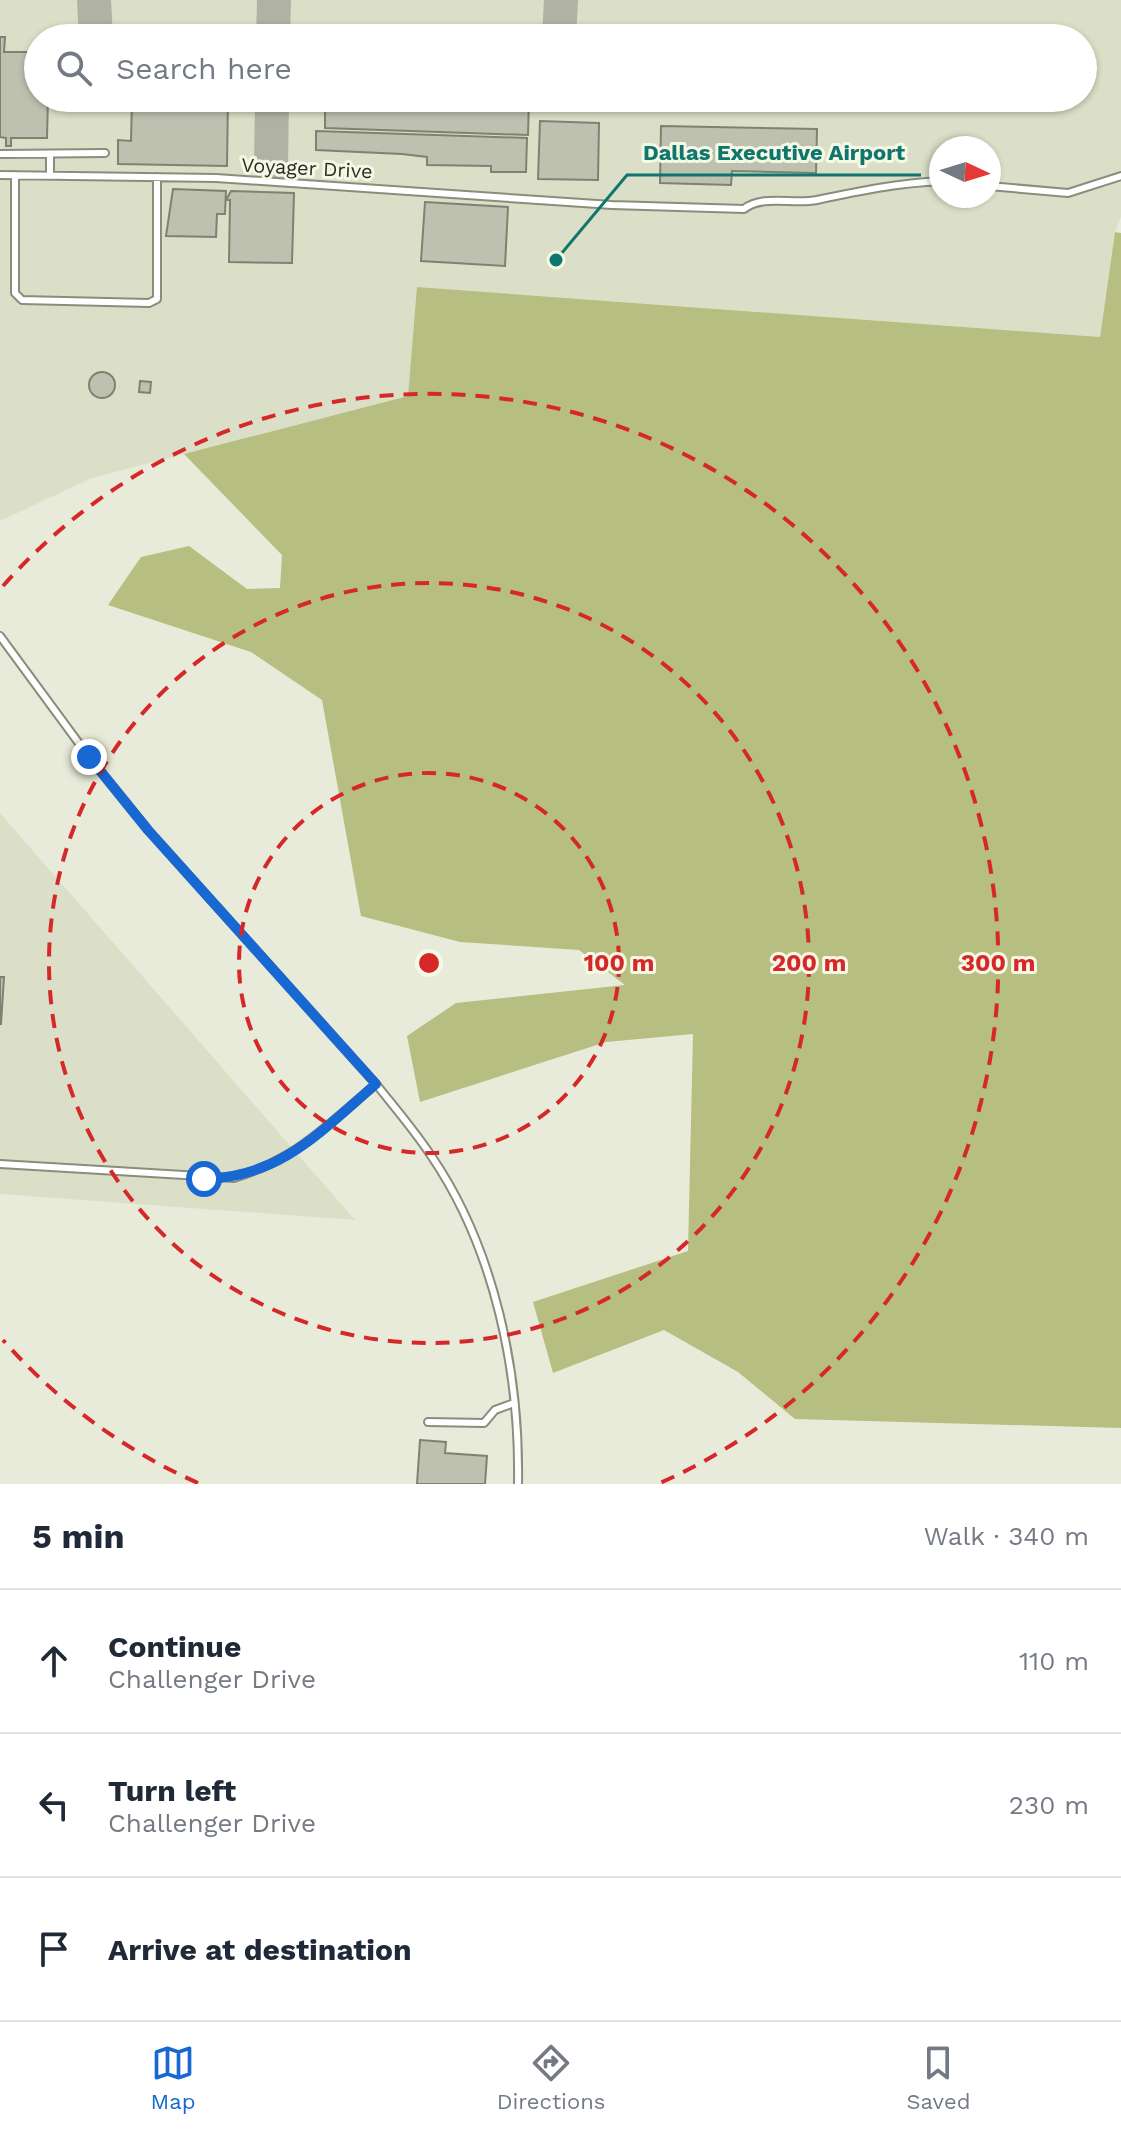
<!DOCTYPE html>
<html lang="en">
<head>
<meta charset="utf-8">
<style>
	body { margin:0; font-family:"Work Sans",sans-serif; background:#f6f6f7; color:#1f2937 }
	.compass { position:absolute; left:929px; top:136px; width:72px; height:72px; border-radius:50%; background:#fff; box-shadow:0 2px 6px #0004; rotate:94deg }
	.stop { position:absolute; width:24px; height:24px; margin:-18px; border:6px solid #1868d3; border-radius:50%; background:#fff }
	.stop.end { background:#1868d3; border-color:#fff; box-shadow:0 2px 8px #0008 }
	.list { margin:0; padding:0; list-style:none }
	h2 { display:flex; justify-content:space-between; align-items:center; height:104px; margin:0; padding:0 32px; font-size:34px }
	h2 small { font-size:26px; font-weight:400; color:#747a83 }
	.list li { display:grid; grid-template-columns:52px 1fr auto; gap:24px; align-items:center; box-sizing:border-box; height:144px; padding:0 32px; border-top:2px solid #e0e1e3 }
	.list b { display:block; font-size:30px; white-space:nowrap }
	.list p { margin:0; font-size:26px; white-space:nowrap; color:#747a83 }
	.list em { font-size:26px; font-style:normal; color:#747a83 }
	.icon { flex:none; width:44px; height:44px; fill:none; stroke:currentColor; stroke-width:2; stroke-linecap:round; stroke-linejoin:round }
	.map { position:relative; flex:none; width:1121px; height:1484px; overflow:hidden }
	.search { position:absolute; background:#fff; box-shadow:0 2px 6px #0004; left:24px; right:24px; top:24px; height:88px; display:flex; align-items:center; gap:20px; box-sizing:border-box; padding:0 28px; border-radius:44px; color:#747a83; font-size:30px }
	.sheet { height:536px; background:#fff }
	nav { display:flex; justify-content:space-around; align-items:center; box-sizing:border-box; height:112px; border-top:2px solid #e0e1e3; background:#fff; font-size:22px; color:#747a83 }
	nav a { display:grid; justify-items:center; gap:4px }
	nav .on { color:#1868d3 }
	.map>svg:first-child { display:block }
	.built { fill:#dcdfc7; fill-rule:evenodd }
	.green { fill:#b7be81 }
	.lines { fill:none; stroke-linecap:round; stroke-linejoin:round }
	.taxiway { stroke:#b0b3a4; stroke-width:34 }
	.building { fill:#bfc1b0; stroke:#7f8271; stroke-width:2 }
	.lane-casing { stroke:#8a8d7c; stroke-width:10 }
	.lane { stroke:#fff; stroke-width:6 }
	.route { stroke:#1868d3; stroke-width:10 }
	.ring { fill:none; stroke:#d62828; stroke-width:4; stroke-dasharray:14 10 }
	.labels { text-anchor:middle; dominant-baseline:central; stroke-width:6; stroke-linejoin:round; paint-order:stroke }
	.street-label { font-size:20px; fill:#2b2c25; stroke:#f6f8e6 }
	.centre { fill:#d62828; stroke:#f6f8e6; stroke-width:4 }
	.ring-label { font-size:24px; text-anchor:middle; font-weight:bold; fill:#d62828; stroke:#f6f8e6; stroke-width:6; stroke-linejoin:round; paint-order:stroke }
	.leader { fill:none; stroke:#0f766e; stroke-width:3 }
	.callout-dot { fill:#0f766e; stroke:#f6f8e6; stroke-width:3 }
	.callout-label { font-size:22px; text-anchor:middle; font-weight:bold; fill:#0f766e; stroke:#f6f8e6; stroke-width:6; stroke-linejoin:round; paint-order:stroke }
</style>
</head>
<body>
<div class="map">
<svg width="1121" height="1484" viewBox="0 0 1121 1484">
	<rect width="100%" height="100%" fill="#e8ebd9"/>
	<path class="built" d="M0 0H1121V217L1115 232 1100 337 418 287 408 396 92 478 0 521ZM38 38H1083V98H38ZM941 148H989V196H941Z
		M0 813 355 1220 0 1194Z"/>
	<path class="green" d="M1115 232 1121 233V1428L795 1419 738 1372 664 1330 553 1373 533 1302 688 1251 693 1034 606 1042 420 1102 407 1036 456 1003 625 985 579 950 460 942 361 916 322 700 251 652 108 605 141 557 189 546 247 589 280 588 282 555 184 454 408 396 417 287 1100 337Z"/>
	<g class="lines">
		<path class="taxiway" d="M94 0 96 38
			M273 38 274 0
			M559 38 561 0
			M271 168 272 98"/>
	</g>
	<path class="building" d="M133 31 229 33V38H133Z
		M0 37H5L4 52H38V98H48L47 138H11V146H6V138L0 137Z
		M132 98H228L227 166 118 164V140L131 141Z
		M325 98H529L528 135 325 128Z
		M540 121 599 123 598 180 538 179Z
		M661 126 817 129 816 173 732 171 731 185 660 183Z
		M316 131 527 138 526 172H491V166L427 165V157L402 154 316 150Z
		M173 189 226 191 225 214H217L216 237 166 236Z
		M231 191 294 193 292 263 229 262 230 200H226Z
		M425 202 508 207 505 266 421 261Z
		M89 385a13 13 0 1 1 26 0a13 13 0 1 1-26 0Z
		M140 381 151 382 150 393 139 392Z
		M0 977H4L1 1024H0Z
		M420 1440 446 1442 445 1453 487 1456 485 1484H417Z"/>
	<g class="lines">
		<defs>
			<path id="lane" d="M0 154 105 153
				M50 154V176
				M0 175 216 178 612 205 744 209C763 194 793 205 817 200 859 191 898 183 941 181
				M15 175V293L22 300 149 303 157 299V177
				M989 186 1068 193 1121 176
				M0 636 89 757 148 830 376 1084
				M0 1164 234 1178C296 1159 328 1125 376 1084 395 1108 415 1131 432 1157 495 1250 520 1373 518 1484
				M428 1422 484 1423 495 1410 514 1403"/>
		</defs>
		<use href="#lane" class="lane-casing"/>
		<use href="#lane" class="lane"/>
	</g>
	<g class="lines">
		<path class="route" d="M89 757 148 830 376 1084C321 1131 281 1177 204 1179"/>
	</g>
	<g class="ring">
		<circle cx="429" cy="963" r="190"/>
		<circle cx="429" cy="963" r="380"/>
		<path d="M198 1483A569 569 0 0 1 3 1340M3 586A569 569 0 1 1 660 1483"/>
	</g>
	<g class="labels">
		<g class="street-label">
			<text transform="translate(307 168) rotate(3)">Voyager Drive</text>
		</g>
	</g>
	<circle cx="429" cy="963" r="12" class="centre"/>
	<g class="ring-label">
		<text x="619" y="971">100 m</text>
		<text x="809" y="971">200 m</text>
		<text x="998" y="971">300 m</text>
	</g>
	<path class="leader" d="M556 260L627 175H921"/>
	<circle class="callout-dot" cx="556" cy="260" r="8"/>
	<g class="callout-label">
		<text x="774" y="160">Dallas Executive Airport</text>
	</g>
</svg>
<svg class="compass" viewBox="-18 -18 36 36"><path d="M0-13l5 13h-10z" fill="#e53935"/><path d="M0 13l5-13h-10z" fill="#747a83"/></svg>
<div class="stop" style="left:204px;top:1179px"></div>
<div class="stop end" style="left:89px;top:757px"></div>
<div class="search"><svg class="icon" aria-label="search" viewBox="0 0 24 24"><circle cx="10" cy="10" r="6"/><path d="M15 15l6 6"/></svg>Search here</div>
</div>
<section class="sheet">
<h2>5 min<small>Walk · 340 m</small></h2>
<ul class="list">
<li><svg class="icon" aria-label="ahead" viewBox="0 0 24 24"><path d="M12 20V5M6 11l6-6 6 6"/></svg><div><b>Continue</b><p>Challenger Drive</p></div><em>110 m</em></li>
<li><svg class="icon" aria-label="left" viewBox="0 0 24 24"><path d="M17 20v-9H6M10 6l-5 5 5 5"/></svg><div><b>Turn left</b><p>Challenger Drive</p></div><em>230 m</em></li>
<li><svg class="icon" aria-label="arrive" viewBox="0 0 24 24"><path d="M6 21V4h12l-3 4 3 4H6"/></svg><div><b>Arrive at destination</b></div></li>
</ul>
</section>
<nav>
<a class="on"><svg class="icon" aria-label="map" viewBox="0 0 24 24"><path d="M3 6l6-2 6 2 6-2v14l-6 2-6-2-6 2zM9 4v14M15 6v14"/></svg>Map</a>
<a><svg class="icon" aria-label="directions" viewBox="0 0 24 24"><path d="M12 3l9 9-9 9-9-9zM9 14v-3h6M13 9l2 2-2 2"/></svg>Directions</a>
<a><svg class="icon" aria-label="saved" viewBox="0 0 24 24"><path d="M7 4h10v16l-5-4-5 4z"/></svg>Saved</a>
</nav>
</body>
</html>
